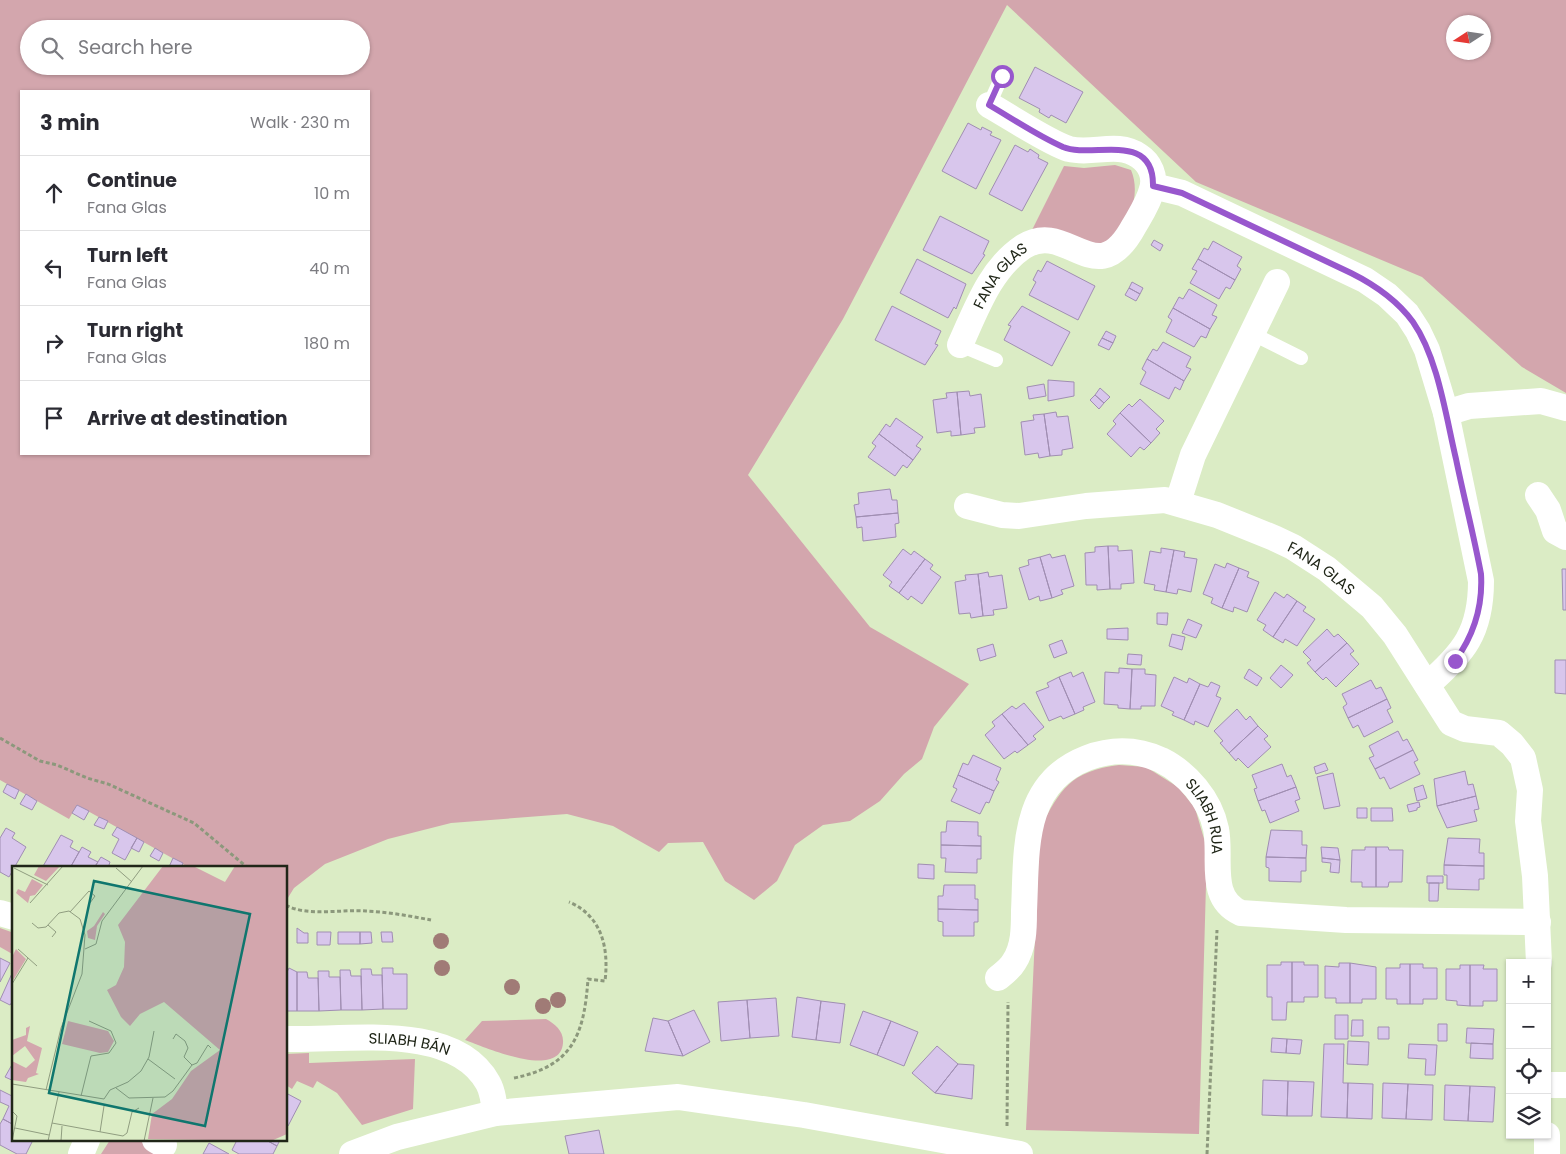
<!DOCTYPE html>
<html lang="en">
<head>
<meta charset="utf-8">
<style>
	body { margin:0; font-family:Poppins,sans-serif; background:#f7f7f7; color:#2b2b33 }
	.controls { position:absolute; right:15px; bottom:15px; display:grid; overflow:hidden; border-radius:0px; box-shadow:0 1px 4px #0004 }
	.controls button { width:45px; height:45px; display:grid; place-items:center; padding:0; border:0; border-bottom:1px solid #e1e1e2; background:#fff; color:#2b2b33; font:25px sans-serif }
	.compass { position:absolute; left:1446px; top:15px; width:45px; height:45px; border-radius:50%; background:#fff; box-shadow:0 1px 4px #0004; rotate:258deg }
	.stop { position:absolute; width:15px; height:15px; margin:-11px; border:4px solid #9857cd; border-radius:50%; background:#fff }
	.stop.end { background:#9857cd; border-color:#fff; box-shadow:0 1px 5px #0008 }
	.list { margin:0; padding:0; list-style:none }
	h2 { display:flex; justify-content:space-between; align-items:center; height:65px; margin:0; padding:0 20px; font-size:21px }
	h2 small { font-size:16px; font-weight:400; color:#7c7c81 }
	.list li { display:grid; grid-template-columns:32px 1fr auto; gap:15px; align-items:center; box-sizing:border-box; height:75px; padding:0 20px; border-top:1px solid #e1e1e2 }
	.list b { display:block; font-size:19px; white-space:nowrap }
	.list p { margin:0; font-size:16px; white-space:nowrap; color:#7c7c81 }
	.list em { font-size:16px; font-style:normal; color:#7c7c81 }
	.icon { flex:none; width:28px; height:28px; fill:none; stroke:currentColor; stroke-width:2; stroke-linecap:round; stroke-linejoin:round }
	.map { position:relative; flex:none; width:1566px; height:1154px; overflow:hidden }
	.search { position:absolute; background:#fff; box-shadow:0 1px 4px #0004; left:20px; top:20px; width:350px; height:55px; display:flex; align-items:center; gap:12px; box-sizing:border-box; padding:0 18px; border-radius:28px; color:#7c7c81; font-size:19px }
	.panel { position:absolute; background:#fff; box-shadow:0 1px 4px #0004; left:20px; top:90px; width:350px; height:365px; border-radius:0px }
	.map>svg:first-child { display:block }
	.green { fill:#d3a6ad; fill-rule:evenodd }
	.building { fill:#d8c6ec; stroke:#a08eb2 }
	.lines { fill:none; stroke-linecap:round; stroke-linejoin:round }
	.path { stroke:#8c987c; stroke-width:3; stroke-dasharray:4 2.5; stroke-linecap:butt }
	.service { stroke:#fff; stroke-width:14 }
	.minor { stroke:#fff; stroke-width:26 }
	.tree { fill:#a07b76 }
	.route { stroke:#9857cd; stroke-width:6 }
	.labels { text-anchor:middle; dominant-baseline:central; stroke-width:4; stroke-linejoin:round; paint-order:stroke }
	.street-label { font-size:15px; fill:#202618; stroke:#dbecc5 }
	.inset-road { fill:none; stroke:#909d80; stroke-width:1 }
	.view { fill:#0f766e; fill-opacity:0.15; stroke:#0f766e; stroke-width:2.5 }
	.inset-edge { fill:none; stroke:#202618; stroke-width:2.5 }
</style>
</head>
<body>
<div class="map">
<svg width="1566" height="1154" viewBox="0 0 1566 1154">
	<rect width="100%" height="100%" fill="#dbecc5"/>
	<path class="green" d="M0 0H1566V393L1522 367 1422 277 1196 182 1007 5 843 319 748 475 870 627 969 684 934 727 922 759 904 774 880 801 850 821 823 825 795 845 777 881 754 900 725 881 703 842 668 843 659 852 613 826 567 814 451 823 388 839 325 864 294 888 286 901V868H190L77 805 69 819 0 780ZM1454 22H1484V52H1454ZM29 29H361V66H29ZM21 91H369V454H21Z
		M1115 165 1131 170C1140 191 1132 216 1119 234 1115 238 1108 242 1103 246L1031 232 1064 166 1084 168Z
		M1119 765 1146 767 1178 787 1195 808 1207 849 1199 1134 1026 1130 1040 829C1060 789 1071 771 1119 765Z
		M0 928 14 933V955L0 947Z
		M546 1019C555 1024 564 1031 563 1043 560 1081 482 1046 465 1040L482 1021Z
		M309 1053V1063L415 1059 413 1109 362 1125 337 1093 317 1081 313 1088 297 1081 292 1089 286 1085V1054Z
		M110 1140H138L164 1154H101Z"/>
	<path class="building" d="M1035 67 1083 92 1066 123 1051 115 1049 118 1039 112 1040 109 1019 98Z
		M968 123 981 130 982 127 992 132 990 135 1001 140 976 189 942 171Z
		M1015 145 1028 152 1030 149 1039 155 1038 158 1048 163 1022 211 989 194Z
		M940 216 989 241 983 254 985 255 972 274 923 250Z
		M1154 240 1163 245 1160 251 1151 245Z
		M1213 241 1242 257 1237 266 1241 269 1235 280 1198 259 1204 248 1208 250Z
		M917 259 966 284 956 309 954 307 948 318 900 293Z
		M1198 259 1235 280 1230 289 1226 287 1219 299 1190 283 1197 271 1192 269Z
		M1047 261 1095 286 1078 320 1029 295 1036 282 1033 280 1038 270 1041 272Z
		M1132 282 1143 288 1140 294 1129 288Z
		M1129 288 1140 294 1136 301 1125 295Z
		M1189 289 1217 305 1212 315 1217 317 1210 329 1173 308 1179 297 1183 299Z
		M892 306 941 331 935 344 938 345 925 365 875 340Z
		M1022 306 1070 332 1052 366 1004 340 1011 326 1008 325Z
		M1173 308 1210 329 1206 338 1201 336 1194 347 1166 332 1172 320 1168 317Z
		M1106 331 1116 336 1113 343 1102 338Z
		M1102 338 1113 343 1109 350 1098 345Z
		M1163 342 1191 357 1186 367 1191 369 1184 381 1147 359 1153 349 1157 351Z
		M1147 359 1184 381 1180 390 1175 387 1169 399 1140 384 1146 372 1142 369Z
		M1048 380 1074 382V396L1048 401Z
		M1044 384 1046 396 1029 399 1027 387Z
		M1100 388 1110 397 1104 403 1095 395Z
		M969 391 970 396 981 394 985 427 974 428 975 433 961 435 957 392Z
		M957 392 961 435 951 436V431L937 433 933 400 947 398 946 393Z
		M1095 395 1104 403 1099 409 1090 400Z
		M1140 399 1164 421 1156 429 1160 433 1151 443 1120 413 1129 404 1132 407Z
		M1056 412 1057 417 1068 416 1073 448 1062 450V455L1050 456 1044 414Z
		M1120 413 1151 443 1144 450 1140 447 1131 457 1107 434 1116 424 1113 421Z
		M1044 414 1050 456 1039 458 1038 453 1025 455 1021 422 1034 420 1033 415Z
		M896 418 923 437 916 446 921 449 913 460 879 434 886 424 890 427Z
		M879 434 913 460 907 468 903 465 895 476 868 457 876 446 872 443Z
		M890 489 892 500H897L898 513 856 517 854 505 859 504 858 493Z
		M898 513 899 523 895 524 896 537 863 541 862 527 857 528 856 517Z
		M1108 546 1110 589 1097 590V585H1086L1085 553 1095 552V547Z
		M1108 546H1118V551L1132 550 1134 583 1121 584V589H1110Z
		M1161 548 1174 550 1166 592 1154 590 1155 585 1144 583 1150 551 1161 553Z
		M903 549 911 555 914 551 925 559 899 593 889 586 892 582 883 575Z
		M1174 550 1185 552 1184 557 1197 559 1191 592 1178 589 1177 594 1166 592Z
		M1050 554 1052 558 1065 555 1074 586 1061 590 1063 594 1052 598 1040 557Z
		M1040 557 1052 598 1040 601 1039 596 1029 600 1019 568 1029 565 1028 560Z
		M925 559 933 565 930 569 941 577 922 604 911 596 908 600 899 593Z
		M1227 563 1239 568 1222 608 1211 603 1213 598 1203 594 1215 564 1225 568Z
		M1239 568 1249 572 1247 577 1259 582 1247 612 1234 607 1233 612 1222 608Z
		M1562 569H1566V610H1563Z
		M988 572 989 577 1002 575 1007 608 993 610 994 615 983 616 978 574Z
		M978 574 983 616 971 618 970 613 959 614 955 582 966 580 965 575Z
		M1275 592 1284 598 1287 594 1297 601 1273 637 1263 630 1266 625 1257 620Z
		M1297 601 1306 607 1303 611 1315 619 1297 646 1285 639 1283 643 1273 637Z
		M1157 613H1168L1167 625 1157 624Z
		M1188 619 1202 625 1196 638 1182 633Z
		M1128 628V640L1107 639V629Z
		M1327 629 1334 637 1338 634 1347 643 1315 672 1307 663 1311 660 1303 652Z
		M1172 634 1185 637 1182 650 1169 646Z
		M1062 640 1067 653 1054 658 1049 645Z
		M1347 643 1354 651 1350 654 1359 664 1336 687 1326 677 1323 680 1315 672Z
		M993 644 996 656 980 661 977 649Z
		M1128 654 1142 655 1141 665 1127 664Z
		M1555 660H1566V694L1555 693Z
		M1281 665 1293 675 1281 688 1270 678Z
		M1119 668 1132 669 1130 709 1118 708V705L1104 704 1105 672 1119 673Z
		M1132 669H1145V674L1156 675 1155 706H1141V709H1130Z
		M1249 669 1262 678 1257 686 1244 678Z
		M1071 672 1073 677 1083 672 1095 702 1083 707 1084 710 1075 714 1059 677Z
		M1059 677 1075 714 1063 719 1061 716 1049 721 1036 692 1049 687 1047 683Z
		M1174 677 1187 683 1189 678 1200 684 1184 720 1172 715 1174 712 1161 706Z
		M1371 680 1376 689 1381 687 1387 699 1348 718 1343 707 1347 704 1342 694Z
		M1211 682 1220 686 1216 696 1221 698 1208 727 1195 721 1194 725 1184 720 1200 684 1208 687Z
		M1387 699 1391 708 1387 710 1393 722 1364 737 1358 725 1353 728 1348 718Z
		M1024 703 1044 727 1033 736 1036 739 1028 745 1002 714 1012 706 1016 709Z
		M1237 709 1246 720 1250 716 1258 726 1229 753 1220 743 1223 741 1214 731Z
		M1002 714 1028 745 1017 753 1015 751 1004 759 985 735 995 726 992 722Z
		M1258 726 1268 736 1264 739 1271 747 1248 768 1238 758 1236 761 1229 753Z
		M1398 731 1403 741 1407 739 1413 750 1375 769 1369 758 1374 756 1369 746Z
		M1413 750 1418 760 1414 762 1420 774 1390 789 1384 777 1380 779 1375 769Z
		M973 755 1001 768 996 780 999 782 994 791 958 775 963 763 968 765Z
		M1325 763 1328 770 1316 774 1314 767Z
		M1282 764 1287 777 1291 775 1296 787 1258 801 1254 789 1257 788 1252 775Z
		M1465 771 1468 785 1473 784 1476 796 1437 806 1434 779Z
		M1333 773 1340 806 1324 809 1317 777Z
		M958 775 994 791 989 803 986 802 980 814 951 801 957 789 953 787Z
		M7 784 19 790 15 799 3 792Z
		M1423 785 1427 798 1417 801 1414 788Z
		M1296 787 1300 799 1295 801 1299 811 1270 823 1265 810 1262 811 1258 801Z
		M26 794 37 801 32 810 20 804Z
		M1476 796 1479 809 1474 810 1477 821 1447 828 1437 806Z
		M1419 802 1420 807 1417 808V810L1409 812 1407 805Z
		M77 805 89 811 84 820 72 813Z
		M1357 808H1367V818H1357Z
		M1371 808H1392L1393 821H1371Z
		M99 817 108 821 104 829 94 825Z
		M947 821 978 822V836H981V846L941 845V832H946Z
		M117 827 137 838 125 860 112 853 119 839 112 835Z
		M6 828 15 833 12 838 26 847 9 877 0 872V838Z
		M1271 830 1302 831V845H1307L1306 858 1266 857Z
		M61 835 73 841 70 847 79 852 70 868H42Z
		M137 838 144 842 139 852 131 848Z
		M1448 838 1480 839 1479 853H1484V866L1444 865Z
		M941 845 981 846V859H977V873L945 872 946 858H941Z
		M82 847 91 852 88 857 98 862 94 868H70Z
		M1321 847 1338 848 1340 860 1322 858Z
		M1365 847H1376V887H1362V882H1351L1352 850H1365Z
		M1376 847H1388L1389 850H1403L1402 882H1389L1388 887H1376Z
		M155 848 163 853 159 861 150 856Z
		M101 857 110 862 108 868H94Z
		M1266 857 1306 858V871H1301V882L1269 881V868L1266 867Z
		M173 858 183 863 181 868 169 867Z
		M1322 858 1340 860 1339 873 1330 872 1331 863 1322 862Z
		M918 864 934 865V879L918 878Z
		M1444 865 1484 866V879H1479V890L1447 889V875H1444Z
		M1427 876H1443V883H1427Z
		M1429 883H1439L1438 901H1429Z
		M944 885H975V899H978V910L938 909V896H943Z
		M938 909 978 910V922H974V936H943V922L938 921Z
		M297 928 304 933H308V943H297Z
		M317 932H331L330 945H317Z
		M338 932H360V944H338Z
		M360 932H371L372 943 360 944Z
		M381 932H392L393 942H382Z
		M0 958 10 963 0 982Z
		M1281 962H1292V1002H1287L1286 1020H1272V997H1267V965H1281Z
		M1292 962H1304V965H1318V997H1304V1002H1292Z
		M1339 963H1350V1003H1336V998H1325V966L1339 967Z
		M1350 963 1376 967V999H1362V1003H1350Z
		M1400 964H1410V1004H1397V999H1386V968H1400Z
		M1410 964H1423V968H1437V999H1423V1004H1410Z
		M1460 965H1470V1006L1457 1005V1001L1446 1000V969H1460Z
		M1470 965H1484L1483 969H1497V1001H1483V1006H1470Z
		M289 968 297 972V1011H286V974Z
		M382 968H393V974H407V1009H383Z
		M14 969V999L10 1005 0 1000Z
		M361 969H371L372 975H382L383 1009 362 1010Z
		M340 970H350L351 976H361L362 1010H341Z
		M318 971H329V977H340L341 1010 319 1011Z
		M297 972H307L308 978H318L319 1011H297Z
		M797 997 821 1001 816 1040 792 1037Z
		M776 998 779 1036 750 1038 747 1000Z
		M747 1000 750 1038 721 1041 718 1002Z
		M821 1001 845 1004 840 1043 816 1040Z
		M694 1010 710 1042 683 1056 668 1021Z
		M863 1011 891 1021 877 1055 850 1045Z
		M1335 1015H1348V1039H1335Z
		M653 1018 668 1021 683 1056 645 1051Z
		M1352 1020H1363V1036H1351Z
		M891 1021 918 1032 904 1066 877 1055Z
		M1438 1024H1447V1041H1438Z
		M1378 1027H1389V1039H1378Z
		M1467 1028 1494 1029 1493 1044 1466 1043Z
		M1272 1038 1287 1039 1286 1053 1271 1052Z
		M1287 1039 1302 1040 1300 1054 1286 1053Z
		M1348 1041 1369 1042 1368 1065 1347 1064Z
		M1471 1043 1493 1044V1059L1470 1058Z
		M1324 1044H1344L1343 1083H1348L1347 1118 1321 1117Z
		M1409 1044 1437 1045 1435 1075H1425L1426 1059 1408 1058Z
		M937 1046 958 1064 935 1093 912 1073Z
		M14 1061V1081L5 1077Z
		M958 1064 974 1065 972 1099 935 1093Z
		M1263 1080 1288 1081 1287 1116 1262 1115Z
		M1288 1081 1314 1082 1312 1116H1287Z
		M1348 1083 1373 1084 1372 1119 1347 1118Z
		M1383 1083 1408 1084 1406 1119 1382 1118Z
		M1408 1084 1433 1085 1432 1120 1406 1119Z
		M1445 1085 1470 1086 1468 1121 1444 1120Z
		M1470 1086 1495 1087 1493 1122 1468 1121Z
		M0 1090 14 1097V1125L3 1119 9 1106 0 1102Z
		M286 1093 301 1101 288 1126 286 1125Z
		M3 1119 14 1125V1140H33L26 1154H17L0 1145V1124Z
		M599 1130 604 1154H569L565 1136Z
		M237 1140H266L277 1146 273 1154H239L232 1150Z
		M266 1140H280L277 1146Z
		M209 1143 229 1154H203Z"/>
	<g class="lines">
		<path class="path" d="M0 738 40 761 57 765 87 778 108 784 194 823 248 868
			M286 905C306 917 343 909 366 911 388 912 410 916 431 920
			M514 1078C573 1066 584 1035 588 979L605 981C609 948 602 916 569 902
			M1007 1126 1008 1002
			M1207 1154 1217 930"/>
		<path class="service" d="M989 105 1002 76
			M1251 333 1301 358
			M960 345 996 360"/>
		<g class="minor">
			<path d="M1153 186 1182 193 1365 280 1387 295 1407 314 1418 331 1427 350 1446 413 1481 581C1481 632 1464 653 1427 685"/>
			<path id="s1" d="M960 345C976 310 990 269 1023 247 1068 218 1096 296 1134 226 1141 214 1149 202 1152 189 1156 177 1150 163 1139 156 1117 141 1093 155 1069 149 1049 143 1009 116 989 105"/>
			<path d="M1446 413 1469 406 1541 401 1566 408"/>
			<path d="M1538 495 1548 510 1555 531 1566 537"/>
			<path d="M1178 502 1193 455 1277 282"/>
			<path id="s2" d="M967 506 1002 515 1019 516 1086 506 1165 500 1217 515 1274 538 1293 547 1327 569 1372 607 1395 635 1451 723 1465 729 1499 733 1512 744 1523 758 1530 790 1528 821 1535 876 1539 963"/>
			<path d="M0 913 14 917"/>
			<path id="s3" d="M998 978C1004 973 1010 969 1014 962 1024 947 1024 928 1024 911 1027 852 1020 784 1087 758 1111 749 1137 749 1161 760 1187 773 1210 799 1216 829 1222 858 1207 898 1241 913L1346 920 1538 922"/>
			<path id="s4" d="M286 1039C345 1041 454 1021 488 1083 493 1092 494 1103 495 1113"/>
			<path d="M1547 1085H1566"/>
			<path d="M1547 1135V1154"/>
			<path d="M155 1140 164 1145"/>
			<path d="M81 1154 87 1140"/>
			<path d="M352 1154 397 1137 495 1113 678 1097 804 1115 1020 1154"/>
		</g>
	</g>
	<g class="tree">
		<circle cx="441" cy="941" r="8"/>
		<circle cx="442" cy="968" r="8"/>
		<circle cx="512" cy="987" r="8"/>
		<circle cx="558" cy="1000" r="8"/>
		<circle cx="543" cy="1006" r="8"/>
	</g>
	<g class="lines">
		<path class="route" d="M1002 76 989 105C1013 119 1038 136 1063 147 1092 159 1154 130 1153 186L1182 193 1351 273C1375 285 1397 300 1413 322 1438 358 1446 417 1456 459 1464 498 1474 536 1481 574 1483 607 1474 635 1455 661"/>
	</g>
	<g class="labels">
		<g class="street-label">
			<text stroke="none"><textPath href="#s1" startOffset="81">FANA GLAS</textPath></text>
			<text stroke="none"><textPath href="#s2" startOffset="372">FANA GLAS</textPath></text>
			<text stroke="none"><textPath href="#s3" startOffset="405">SLIABH RUA</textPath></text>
			<text stroke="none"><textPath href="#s4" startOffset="124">SLIABH BÁN</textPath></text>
		</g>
	</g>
	<g transform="translate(12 866)">
		<rect width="275" height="275" fill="#dbecc5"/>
		<path d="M27 0H48L34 15 22 9ZM151 0H181L213 16 223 0H275V268L259 275 136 273 140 248 160 233 179 205 208 184 152 136 128 148 118 160 109 151 95 124 104 119 112 101 113 76 106 59ZM20 13 31 19 23 29 18 30 16 37 4 27 6 23 13 26ZM91 46 93 48 85 60 83 74 76 72 75 65 82 60ZM4 83 14 93 0 116V91ZM56 155 96 165 102 175 96 186 88 187 50 178ZM18 160 15 175 30 182 24 207 27 208 16 212 14 216 0 214V195L14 202 23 194 13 180 0 190V174L14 169V162Z" fill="#d3a6ad"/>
		<path class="inset-road" d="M2 2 36 19M104 2 120 16M18 37 51 0M58 46 77 25 83 30 78 37M20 57 26 62 34 61 47 47 57 45 68 53 73 69 70 108 49 162 34 224M36 59 44 66 40 71M6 83 25 100M73 83 84 78 90 55 131 0M0 118 16 92M161 173 164 168 173 175 176 182 172 191 180 199 185 197 196 179 199 182M136 193 163 213M0 218 92 233 98 224 116 216 129 205 137 191 142 165M104 222 117 232 153 231 161 225 180 199M69 230 79 190 97 187 104 177 99 165 77 155M0 245 5 250 0 275M40 257 111 270 115 267 120 246 127 242M3 262 37 269M88 266 92 240M36 275 47 226M49 275 50 260M132 275 141 232"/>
		<path class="view" d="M82 15 238 48 193 260 37 227Z"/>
		<rect width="275" height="275" class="inset-edge"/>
	</g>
</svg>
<div class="controls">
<button>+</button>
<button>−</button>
<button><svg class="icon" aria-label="locate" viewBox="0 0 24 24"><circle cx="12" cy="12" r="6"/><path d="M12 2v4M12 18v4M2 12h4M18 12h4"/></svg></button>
<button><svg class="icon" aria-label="layers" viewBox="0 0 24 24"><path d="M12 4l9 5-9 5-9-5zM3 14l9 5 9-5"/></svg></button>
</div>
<svg class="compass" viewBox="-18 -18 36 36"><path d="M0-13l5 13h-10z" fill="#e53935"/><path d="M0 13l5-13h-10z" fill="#7c7c81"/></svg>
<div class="stop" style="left:1002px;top:76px"></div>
<div class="stop end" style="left:1455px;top:661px"></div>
<div class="search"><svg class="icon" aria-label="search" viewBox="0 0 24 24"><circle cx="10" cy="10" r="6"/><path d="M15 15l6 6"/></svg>Search here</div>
<section class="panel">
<h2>3 min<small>Walk · 230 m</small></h2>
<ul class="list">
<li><svg class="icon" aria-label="ahead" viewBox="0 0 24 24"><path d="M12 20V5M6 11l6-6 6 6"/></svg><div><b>Continue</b><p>Fana Glas</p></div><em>10 m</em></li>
<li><svg class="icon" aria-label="left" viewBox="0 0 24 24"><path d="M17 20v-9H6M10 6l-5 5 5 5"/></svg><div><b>Turn left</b><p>Fana Glas</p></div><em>40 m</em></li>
<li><svg class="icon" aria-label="right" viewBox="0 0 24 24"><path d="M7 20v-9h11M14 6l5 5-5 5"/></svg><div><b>Turn right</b><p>Fana Glas</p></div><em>180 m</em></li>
<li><svg class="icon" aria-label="arrive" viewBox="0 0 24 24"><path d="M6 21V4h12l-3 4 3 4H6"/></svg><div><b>Arrive at destination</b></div></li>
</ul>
</section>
</div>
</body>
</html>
